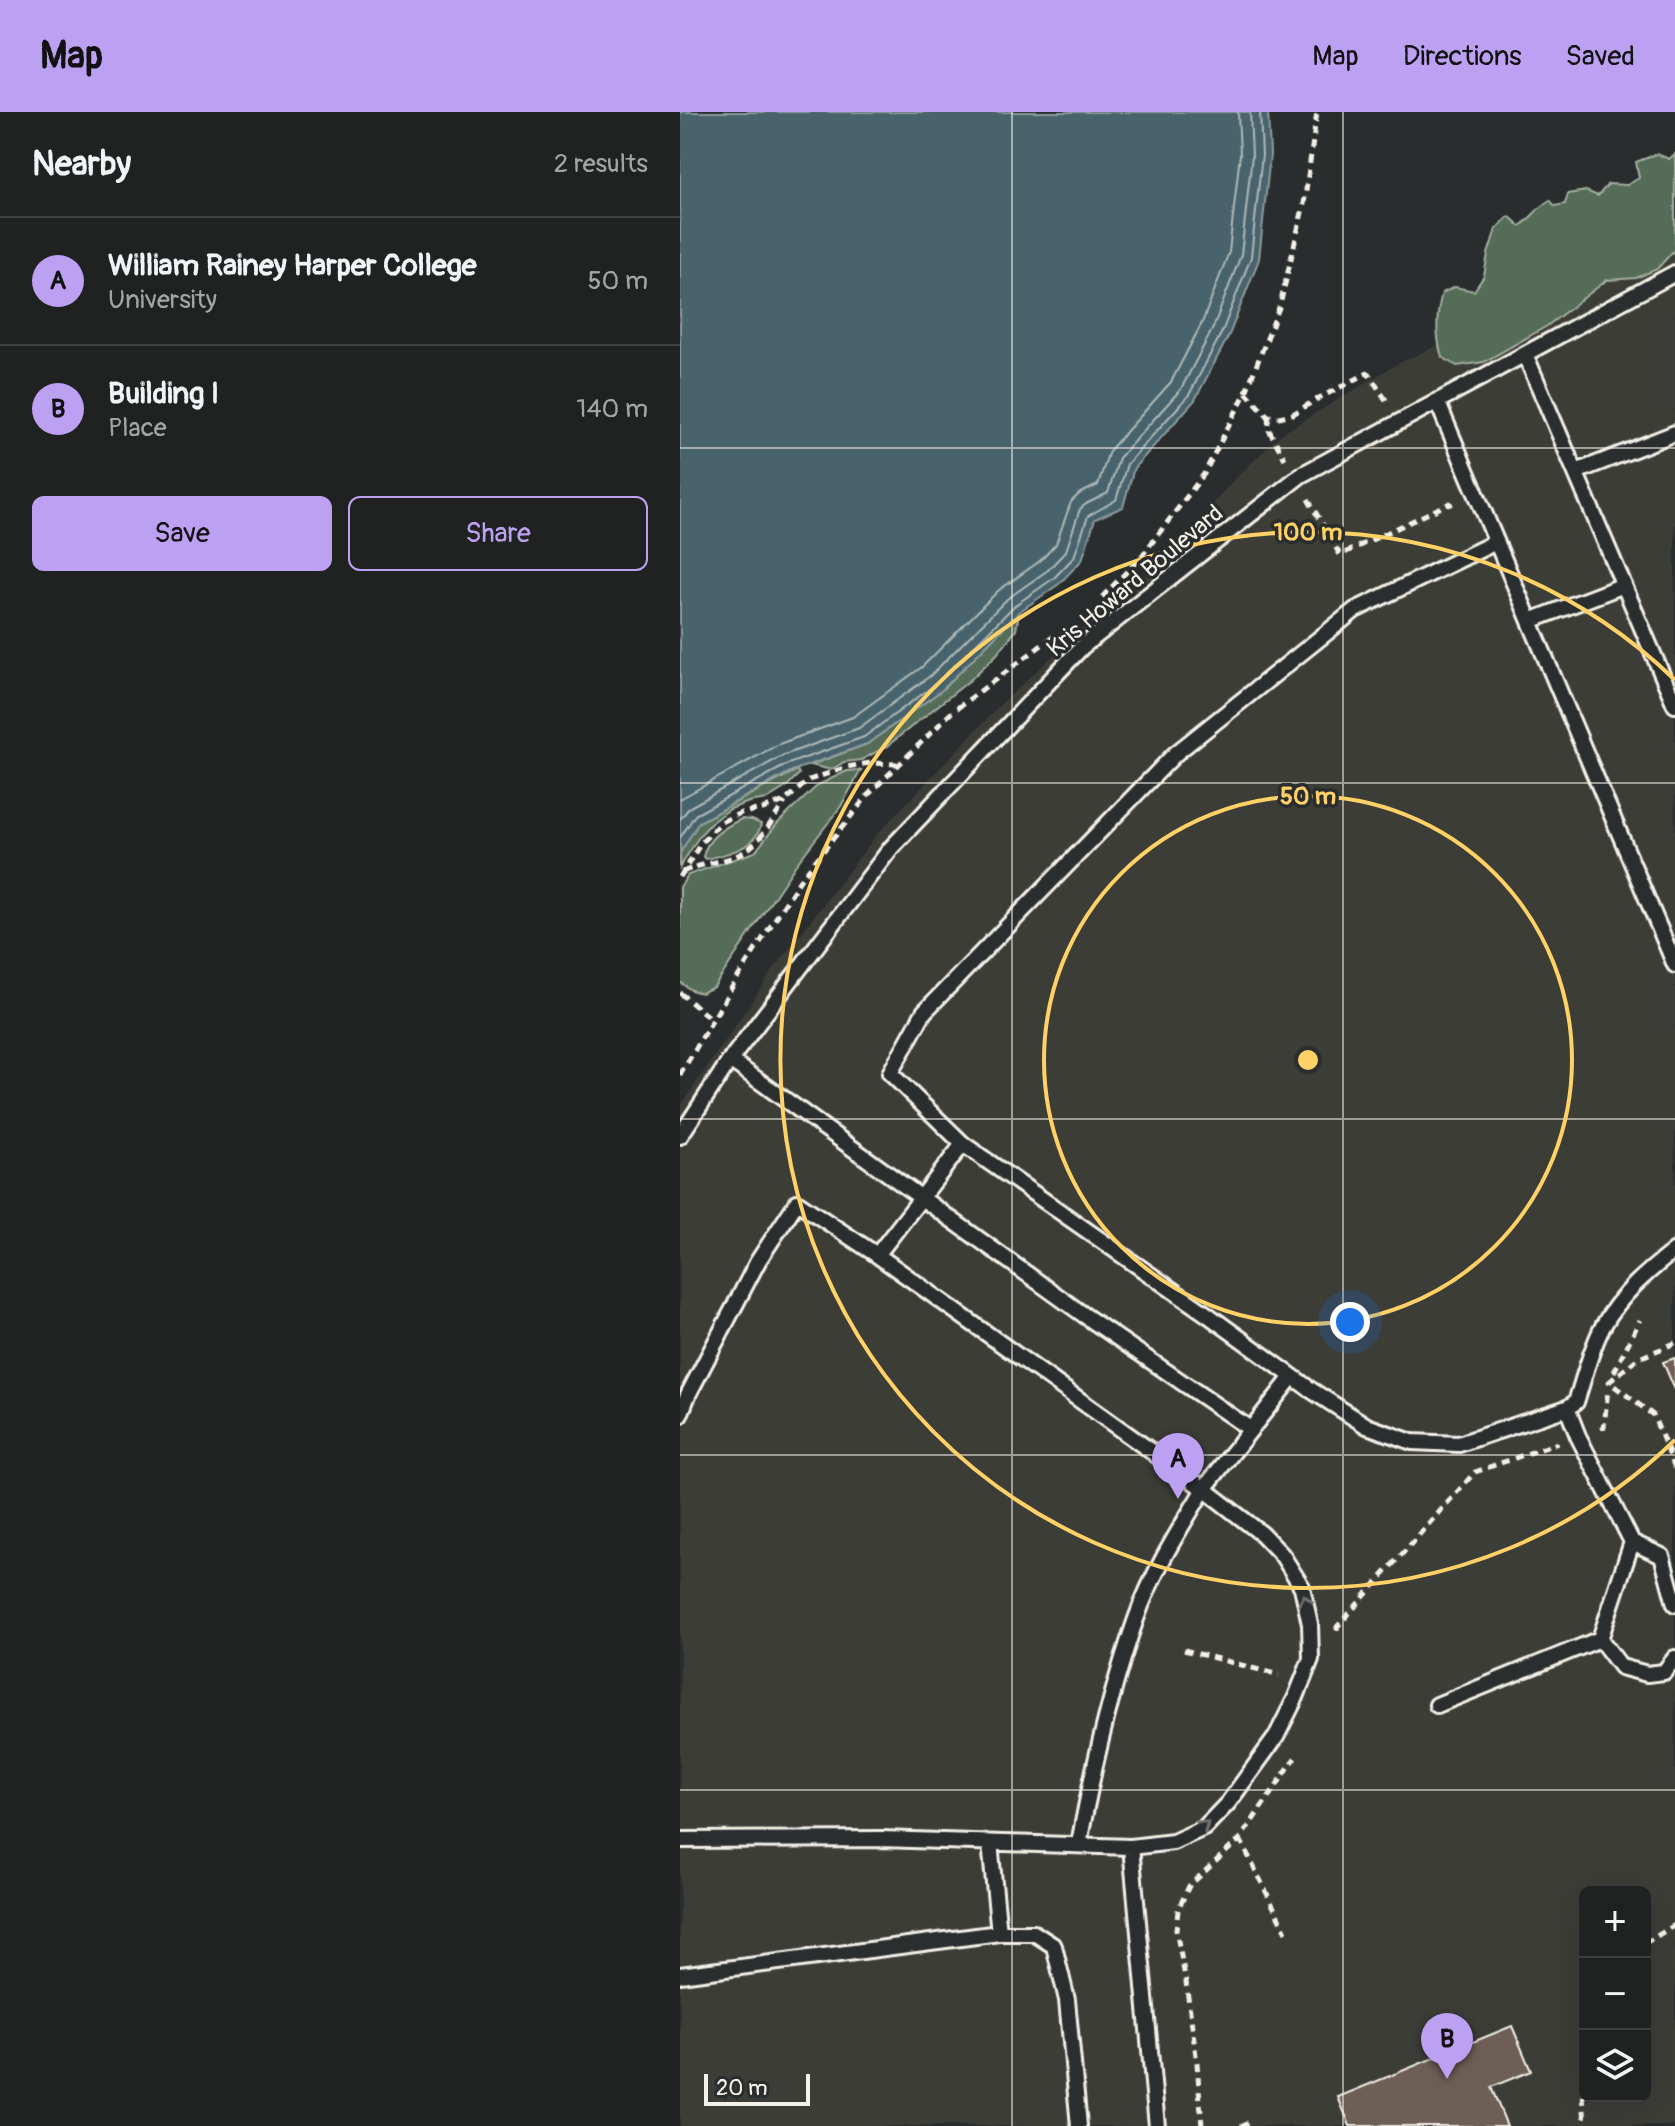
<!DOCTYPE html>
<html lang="en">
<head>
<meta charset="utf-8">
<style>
	body { margin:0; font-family:Pangolin,sans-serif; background:#2d2f2f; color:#f1f3f6 }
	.controls { position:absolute; right:24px; bottom:24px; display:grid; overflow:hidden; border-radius:12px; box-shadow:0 8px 32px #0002 }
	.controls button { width:72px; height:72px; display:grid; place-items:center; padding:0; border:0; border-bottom:2px solid #3d3f40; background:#202222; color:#f1f3f6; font:40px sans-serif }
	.scale { position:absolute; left:24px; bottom:20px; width:106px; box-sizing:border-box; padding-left:8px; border:4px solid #f4f1e8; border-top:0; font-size:22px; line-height:28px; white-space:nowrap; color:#f4f1e8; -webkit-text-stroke:6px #2a2d2e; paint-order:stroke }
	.you { position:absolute; left:670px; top:1210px; width:28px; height:28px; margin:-20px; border:6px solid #fff; border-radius:50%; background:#1a73e8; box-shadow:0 0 0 12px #1a73e833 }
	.badge { display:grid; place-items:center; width:52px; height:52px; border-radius:50%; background:#bca0f2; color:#111; font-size:26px; font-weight:700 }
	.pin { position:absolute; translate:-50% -66px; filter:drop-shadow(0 2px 4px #0008) }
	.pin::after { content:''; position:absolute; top:42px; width:28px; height:24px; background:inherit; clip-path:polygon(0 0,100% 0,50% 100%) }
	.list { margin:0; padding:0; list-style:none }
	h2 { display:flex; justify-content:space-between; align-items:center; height:104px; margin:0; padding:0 32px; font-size:34px }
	h2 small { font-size:26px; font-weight:400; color:#a2a4a5 }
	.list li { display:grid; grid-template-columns:52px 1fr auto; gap:24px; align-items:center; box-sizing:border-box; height:128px; padding:0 32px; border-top:2px solid #3d3f40 }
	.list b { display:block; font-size:30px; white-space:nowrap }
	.list p { margin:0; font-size:26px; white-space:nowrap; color:#a2a4a5 }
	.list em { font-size:26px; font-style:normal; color:#a2a4a5 }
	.actions { display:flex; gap:16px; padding:24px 32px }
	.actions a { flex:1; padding:18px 0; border:2px solid #bca0f2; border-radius:12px; text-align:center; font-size:28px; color:#bca0f2 }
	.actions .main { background:#bca0f2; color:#111 }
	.icon { flex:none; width:44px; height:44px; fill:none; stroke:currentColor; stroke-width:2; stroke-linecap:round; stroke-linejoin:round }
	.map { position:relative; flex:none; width:995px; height:2014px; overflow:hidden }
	header { display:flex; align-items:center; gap:48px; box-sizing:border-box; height:112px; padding:0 40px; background:#bca0f2; color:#111 }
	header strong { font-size:38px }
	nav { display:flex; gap:44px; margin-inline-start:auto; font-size:28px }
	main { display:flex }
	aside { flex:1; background:#202222 }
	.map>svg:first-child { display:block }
	.built { fill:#3e3c39; fill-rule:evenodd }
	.green { fill:#546c58; stroke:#a4aea0; stroke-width:2 }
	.water { fill:#48646d; stroke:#8d9c9e; stroke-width:2 }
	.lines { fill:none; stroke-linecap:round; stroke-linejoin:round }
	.shore { stroke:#afb9b7; stroke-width:2 }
	.building { fill:#6d5e54; stroke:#f4f1e8; stroke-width:2 }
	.service-casing { stroke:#f4f1e8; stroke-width:20 }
	.path { stroke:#f4f1e8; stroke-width:5; stroke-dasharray:8 6; stroke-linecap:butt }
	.service { stroke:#2a2d2e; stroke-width:14 }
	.oneway { stroke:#71726f }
	.grid { fill:none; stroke:#f4f1e8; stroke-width:2; stroke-opacity:0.55 }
	.ring { fill:none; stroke:#ffd166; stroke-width:4 }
	.labels { text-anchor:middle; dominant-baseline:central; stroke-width:7; stroke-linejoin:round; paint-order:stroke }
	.street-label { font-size:24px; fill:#f4f1e8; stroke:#2a2d2e }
	.centre { fill:#ffd166; stroke:#2a2d2e; stroke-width:4 }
	.ring-label { font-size:24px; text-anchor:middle; font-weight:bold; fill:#ffd166; stroke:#2a2d2e; stroke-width:7; stroke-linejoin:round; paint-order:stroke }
</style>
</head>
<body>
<header>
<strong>Map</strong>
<nav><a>Map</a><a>Directions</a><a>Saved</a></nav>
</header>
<main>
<aside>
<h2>Nearby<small>2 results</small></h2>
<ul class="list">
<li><span class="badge">A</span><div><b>William Rainey Harper College</b><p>University</p></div><em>50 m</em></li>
<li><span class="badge">B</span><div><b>Building I</b><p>Place</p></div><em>140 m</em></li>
</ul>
<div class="actions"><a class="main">Save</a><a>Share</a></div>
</aside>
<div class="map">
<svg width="995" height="2014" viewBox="0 0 995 2014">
	<rect width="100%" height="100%" fill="#2a2d2e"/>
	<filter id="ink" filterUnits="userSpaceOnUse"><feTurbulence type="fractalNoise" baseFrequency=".0125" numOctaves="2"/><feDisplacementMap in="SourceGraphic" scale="16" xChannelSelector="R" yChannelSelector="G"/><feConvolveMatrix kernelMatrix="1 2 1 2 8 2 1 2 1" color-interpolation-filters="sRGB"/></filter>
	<g filter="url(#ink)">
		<path class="built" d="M995 123V2014H0V995L96 854 198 721 322 591 388 530 455 473 501 429 549 373 601 322 715 253ZM905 1780H965V1984H905Z"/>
		<path class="green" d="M977 42 989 47 995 42V137L977 157 956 166 927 168 867 214 804 250 777 254 762 245C755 223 756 203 762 181L775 175 794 179 804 164 808 142 816 117 829 104 840 114C853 106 856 96 870 88L875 94 885 92 888 82 906 79 918 84 928 72 947 73 959 66 956 50Z
			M339 500 336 518 317 542 290 568 206 635 181 648 164 650 151 658 131 653 187 632 262 578Z
			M117 658 119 662 106 675 87 687 69 690 50 697 33 709 20 723 0 755V741L19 710Z
			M181 658 161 694 115 754 34 875 21 881 11 878 0 870V775L8 763 75 740 97 712 138 673 167 659Z
			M61 707 72 708 81 712C76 737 47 742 26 747L23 745C26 726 45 715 61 707Z"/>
		<path class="water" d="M0 0H588L590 43 579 147 549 223 515 288 454 356 443 395 415 407 402 448 379 472 339 500 262 578 187 632 112 659 19 710 0 741Z"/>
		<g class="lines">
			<path class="shore" d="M0 687 99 632 173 605 242 555 319 478 360 449 376 432 391 390 399 382 418 373 429 339 491 270 522 211 549 140 560 42 558 0
				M0 707 10 695 104 643 179 616 250 564 327 487 368 458 386 439 400 397 406 392 428 381 439 346 501 277 533 216 561 143 572 43 570 0
				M0 726 15 703 108 652 184 625 256 572 334 494 374 466 394 445 408 404 436 388 447 352 509 283 542 220 571 145 582 43 580 0"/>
		</g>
		<path class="building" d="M995 1246V1278L983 1250Z
			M832 1914 851 1959 811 1975 827 2014H670L658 1985Z"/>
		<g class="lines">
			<defs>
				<path id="service" d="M845 242 995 593
					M757 289 995 853
					M896 360 995 321
					M850 509 944 473
					M50 948 404 1203 570 1317
					M0 1024 50 948 211 736 402 535 621 363 995 161
					M283 1032 210 961 244 900 495 642 675 498 816 430
					M612 1265 524 1377 197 1143 283 1032 528 1203 631 1278 687 1314 732 1330 779 1332 887 1296 896 1290C904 1266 911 1236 923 1214 940 1183 967 1160 995 1138
					M0 1303 8 1283 78 1149 117 1090 197 1143
					M952 1430 982 1444 995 1492
					M920 1527 941 1555 967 1562 984 1560 995 1546
					M757 1593 920 1527 952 1430 898 1324 887 1296
					M0 1728 201 1727 451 1735 493 1730 524 1716 548 1691 596 1625 616 1585 631 1547 630 1512 622 1475 602 1443 582 1422 524 1377C499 1418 472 1461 456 1507 430 1580 413 1656 399 1732
					M310 1731 319 1821H354L374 1834 387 1888 399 2014
					M451 1735 477 2014
					M0 1863 319 1821"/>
			</defs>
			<use href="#service" class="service-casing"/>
			<path class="path" d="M566 280 588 304 599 305 613 302 639 286 688 261 708 291
				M588 304 589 318 605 347
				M628 387 660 443 770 391 773 399
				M422 485 461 445 524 362 566 280 600 193 624 92 637 0
				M3 760C21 751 40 751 58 743 80 733 92 708 105 690
				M0 765 21 731 41 710 61 701 83 697 105 689 129 668 167 655 190 651 217 652
				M0 881 32 908
				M0 963 55 870 120 768 188 683 272 600 374 524
				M995 1231 957 1247 929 1270 973 1303 995 1356
				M934 1260 960 1208
				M921 1316 924 1315 928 1277
				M657 1518V1515L795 1360 878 1331
				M504 1538 599 1563
				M560 1727 606 1820
				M965 1831 995 1813
				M905 1956 903 1981 905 2014
				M522 2014 517 1951 506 1870 496 1818 498 1798 509 1774 560 1727 615 1646
				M561 2014 569 2010"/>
			<use href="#service" class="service"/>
		</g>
		<defs><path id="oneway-chevron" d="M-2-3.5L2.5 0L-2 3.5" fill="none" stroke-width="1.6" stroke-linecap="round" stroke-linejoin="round" transform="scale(2)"/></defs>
		<g class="oneway">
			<use href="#oneway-chevron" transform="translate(625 1488) rotate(-104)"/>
			<use href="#oneway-chevron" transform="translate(524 1713) rotate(-37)"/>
		</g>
	</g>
	<path class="grid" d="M332 0V2014M663 0V2014M0 336H995M0 671H995M0 1007H995M0 1343H995M0 1678H995"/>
	<g class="ring">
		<circle cx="628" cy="948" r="264"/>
		<path d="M995 1328A528 528 0 1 1 995 568"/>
	</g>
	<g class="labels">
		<g class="street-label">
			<text transform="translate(455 469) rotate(-40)">Kris Howard Boulevard</text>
		</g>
	</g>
	<circle cx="628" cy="948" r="12" class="centre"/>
	<g class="ring-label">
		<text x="628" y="428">100 m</text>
		<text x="628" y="692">50 m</text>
	</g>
</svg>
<div class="controls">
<button>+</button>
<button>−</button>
<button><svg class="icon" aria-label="layers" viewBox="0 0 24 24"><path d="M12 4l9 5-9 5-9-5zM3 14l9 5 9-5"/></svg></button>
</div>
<div class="scale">20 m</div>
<div class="you"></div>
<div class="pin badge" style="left:498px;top:1387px">A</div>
<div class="pin badge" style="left:767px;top:1967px">B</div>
</div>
</main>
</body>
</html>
